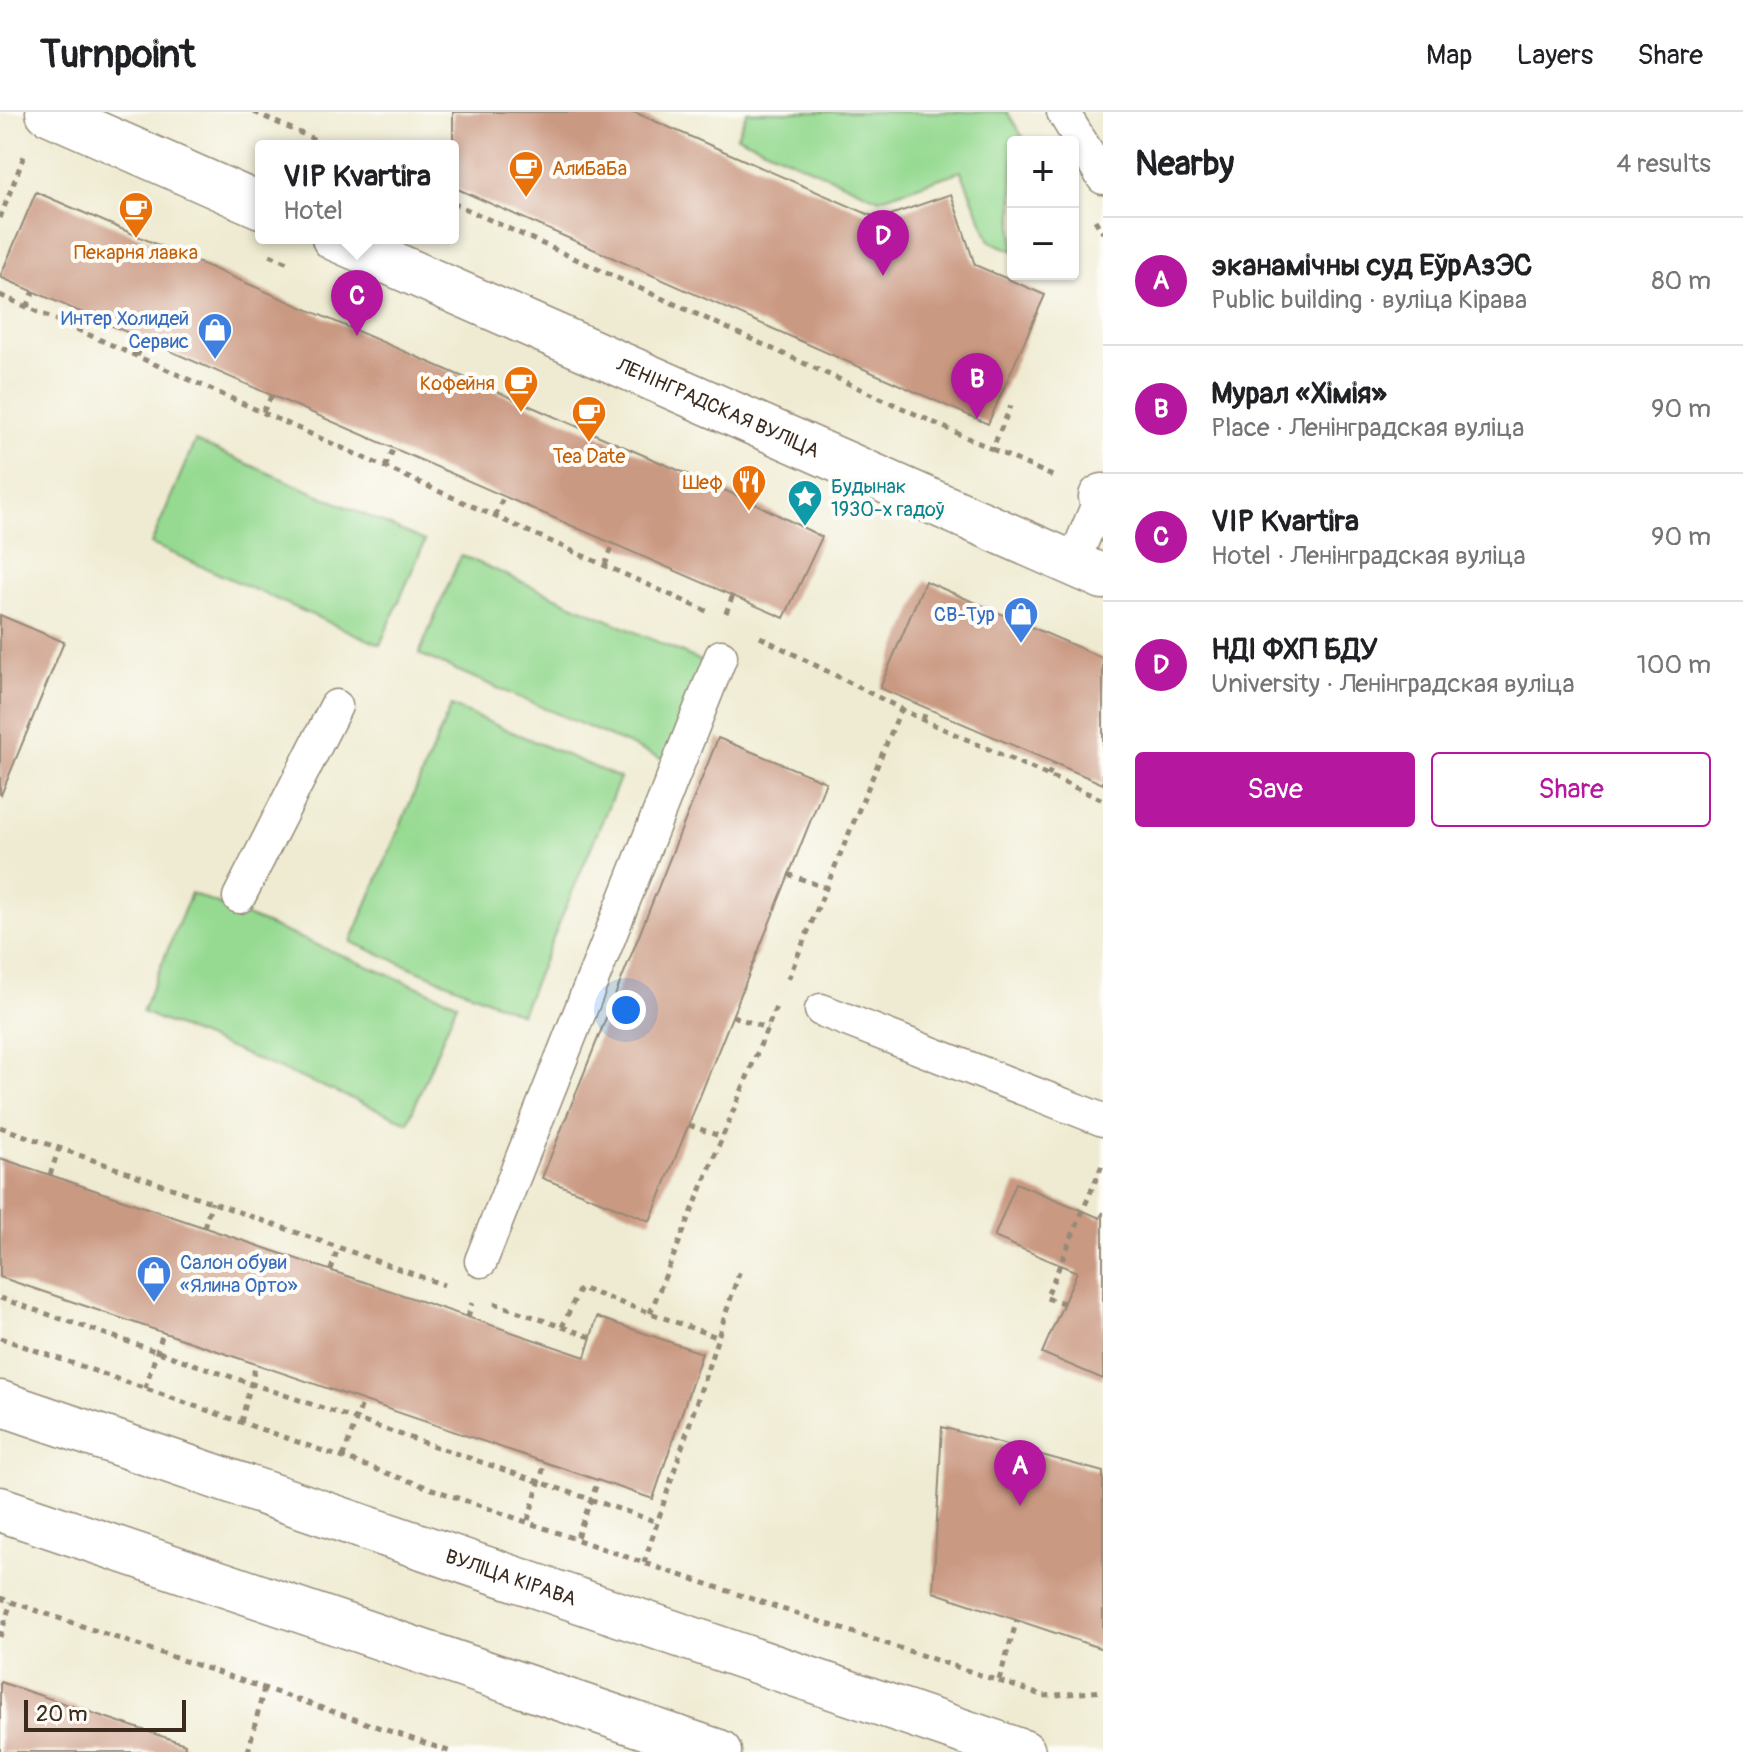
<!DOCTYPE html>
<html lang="en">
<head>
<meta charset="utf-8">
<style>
	body { margin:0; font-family:Pangolin,sans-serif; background:#f6f6f6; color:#202124 }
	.controls { position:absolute; right:24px; top:24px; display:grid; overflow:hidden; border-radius:8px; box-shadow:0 2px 6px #0004 }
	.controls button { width:72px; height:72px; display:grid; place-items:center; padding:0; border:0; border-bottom:2px solid #e0e0e0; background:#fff; color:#202124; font:40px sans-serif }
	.scale { position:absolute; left:24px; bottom:20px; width:162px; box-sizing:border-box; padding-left:8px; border:4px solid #3b2a1e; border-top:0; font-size:22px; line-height:28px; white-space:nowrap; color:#3b2a1e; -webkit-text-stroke:6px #fdfcf7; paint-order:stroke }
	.you { position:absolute; left:626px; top:898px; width:28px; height:28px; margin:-20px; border:6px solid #fff; border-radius:50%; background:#1a73e8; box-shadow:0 0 0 12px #1a73e833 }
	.badge { display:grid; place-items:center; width:52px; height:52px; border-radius:50%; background:#b5179e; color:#fff; font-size:26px; font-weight:700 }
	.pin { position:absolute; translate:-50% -66px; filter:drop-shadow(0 2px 4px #0008) }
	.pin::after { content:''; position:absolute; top:42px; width:28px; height:24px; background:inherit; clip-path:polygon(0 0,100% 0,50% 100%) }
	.popup { position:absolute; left:255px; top:28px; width:204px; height:104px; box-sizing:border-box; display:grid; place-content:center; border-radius:8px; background:#fff; filter:drop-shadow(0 2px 6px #0005); font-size:26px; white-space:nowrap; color:#757577 }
	.popup b { font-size:30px; color:#202124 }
	.popup::after { content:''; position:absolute; left:50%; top:100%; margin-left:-16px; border:16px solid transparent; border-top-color:#fff }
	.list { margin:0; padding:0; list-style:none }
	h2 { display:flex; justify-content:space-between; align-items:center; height:104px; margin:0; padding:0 32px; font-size:34px }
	h2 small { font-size:26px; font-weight:400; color:#757577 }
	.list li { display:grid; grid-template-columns:52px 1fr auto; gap:24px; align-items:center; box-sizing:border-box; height:128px; padding:0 32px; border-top:2px solid #e0e0e0 }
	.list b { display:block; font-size:30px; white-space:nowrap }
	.list p { margin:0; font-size:26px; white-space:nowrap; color:#757577 }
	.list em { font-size:26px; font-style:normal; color:#757577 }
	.actions { display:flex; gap:16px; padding:24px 32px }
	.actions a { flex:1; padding:18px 0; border:2px solid #b5179e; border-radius:8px; text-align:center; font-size:28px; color:#b5179e }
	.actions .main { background:#b5179e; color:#fff }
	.map { position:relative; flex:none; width:1103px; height:1640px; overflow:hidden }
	header { display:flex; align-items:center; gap:48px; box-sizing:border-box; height:112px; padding:0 40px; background:#fff; border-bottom:2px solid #e0e0e0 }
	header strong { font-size:38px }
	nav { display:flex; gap:44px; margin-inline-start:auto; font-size:28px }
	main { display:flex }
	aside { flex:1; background:#fff }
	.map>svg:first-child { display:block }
	.green { fill:#96da92; stroke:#688258; stroke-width:2 }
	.building { fill:#ca9982 }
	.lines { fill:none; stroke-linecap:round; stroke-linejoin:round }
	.lane-casing { stroke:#958a78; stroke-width:35 }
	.street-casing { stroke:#958a78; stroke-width:47 }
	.secondary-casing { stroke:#958a78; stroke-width:47 }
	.path { stroke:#958a78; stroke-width:5; stroke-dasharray:6 6; stroke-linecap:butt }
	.lane { stroke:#fff; stroke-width:32 }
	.street { stroke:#fff; stroke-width:44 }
	.secondary { stroke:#fff; stroke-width:44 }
	.labels { text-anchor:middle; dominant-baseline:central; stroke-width:8; stroke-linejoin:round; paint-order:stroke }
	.food-label { font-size:20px; fill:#c56008; stroke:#fdfcf7 }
	.shop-label { font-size:20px; fill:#366cbe; stroke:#fdfcf7; text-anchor:end }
	.street-label { font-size:20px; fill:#3b2a1e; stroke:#fdfcf7 }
	.culture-label { font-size:20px; fill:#0d838f; stroke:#fdfcf7; text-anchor:start }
</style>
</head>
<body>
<header>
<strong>Turnpoint</strong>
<nav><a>Map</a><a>Layers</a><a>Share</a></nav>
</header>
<main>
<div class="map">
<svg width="1103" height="1640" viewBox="0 0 1103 1640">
	<rect width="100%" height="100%" fill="#fdfcf7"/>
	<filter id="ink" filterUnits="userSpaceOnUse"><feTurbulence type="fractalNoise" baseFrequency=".0125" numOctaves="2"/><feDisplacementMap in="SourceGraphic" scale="16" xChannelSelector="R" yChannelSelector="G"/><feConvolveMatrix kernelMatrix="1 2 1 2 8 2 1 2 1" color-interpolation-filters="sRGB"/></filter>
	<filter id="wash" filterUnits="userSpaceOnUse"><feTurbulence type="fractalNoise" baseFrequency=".006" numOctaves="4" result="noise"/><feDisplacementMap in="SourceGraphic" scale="32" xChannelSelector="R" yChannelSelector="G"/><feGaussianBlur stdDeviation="1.8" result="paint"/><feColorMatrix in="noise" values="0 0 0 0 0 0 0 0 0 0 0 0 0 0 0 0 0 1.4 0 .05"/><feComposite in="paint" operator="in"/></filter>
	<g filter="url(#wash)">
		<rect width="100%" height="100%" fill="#efebd2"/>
		<path class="green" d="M747 0H1007L1026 30H1013V139L990 129 961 59 879 87 737 24Z
			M195 329 425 429 380 533 151 432Z
			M461 443 710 553 671 651 419 542Z
			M451 594 620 666 521 902 351 830Z
			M191 781 457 891 408 1010 142 900Z"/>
		<g id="blocks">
			<path class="building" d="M453 0H634L879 107 951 82 975 153 1045 183 988 312 453 75Z
				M36 80 754 391 822 425 784 506 0 165Z
				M925 469 1103 546V672L880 576Z
				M0 503 64 530 1 683 0 682Z
				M718 626 826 670 650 1109 542 1066Z
				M0 1046 585 1245 597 1205 702 1241 653 1387 0 1165Z
				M1016 1071 1100 1106 1103 1100V1267L1042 1241 1077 1160 994 1125Z
				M942 1315 1103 1360V1537L933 1480Z
				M0 1570 185 1632 184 1640H0Z"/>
		</g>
	</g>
	<g filter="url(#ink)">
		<use href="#blocks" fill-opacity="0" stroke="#958a78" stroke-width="2"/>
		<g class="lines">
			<defs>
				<path id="lane" d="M1063 0 1103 66
					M1073 451 1103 380
					M239 785 336 594
					M821 898 1103 1008
					M481 1149 721 544"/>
				<path id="street" d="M1101 385 1103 384"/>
				<g id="secondary">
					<path d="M48 0 261 94"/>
					<path id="s1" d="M334 126 1103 465"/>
					<path id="s2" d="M0 1291 1023 1640"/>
					<path d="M0 1397 719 1640"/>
				</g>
			</defs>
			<use href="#lane" class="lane-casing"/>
			<use href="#street" class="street-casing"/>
			<use href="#secondary" class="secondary-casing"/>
			<path class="path" d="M254 0 329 34
				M453 91 992 337 1011 294
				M0 106 24 44
				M1095 108 1103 121
				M270 143 290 152
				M0 183 711 501
				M27 195 34 179
				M137 244 145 228
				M263 300 272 283
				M992 337 1057 366
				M385 355 394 336
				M495 404 504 384
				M605 453 614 431
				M726 501 733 483
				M760 525 923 608 1103 688
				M923 608 927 596
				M1048 664 1054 651
				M788 762 826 776
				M788 867 901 597
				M733 904 768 917
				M689 1013 722 1025
				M0 1015 444 1173
				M50 1063 59 1036
				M204 1115 212 1090
				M331 1158 338 1135
				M0 1186 657 1410
				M494 1191 562 1215 580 1176 717 1225
				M1064 1191 1046 1186 1102 1053
				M650 1201 776 895
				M468 1205 472 1191
				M562 1215 591 1225
				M0 1226 644 1451 1044 1584 1103 1579
				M145 1276 163 1221
				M241 1310 256 1252
				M343 1345 363 1289
				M528 1408 545 1351
				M577 1425 598 1369
				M644 1451 740 1158
				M0 1486 451 1640
				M0 1525 11 1490
				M999 1568 1017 1508
				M248 1640 264 1576"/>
			<use href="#lane" class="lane"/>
			<use href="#street" class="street"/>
			<use href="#secondary" class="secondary"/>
		</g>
	</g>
	<defs>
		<symbol id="cafe-pin" viewBox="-11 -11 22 30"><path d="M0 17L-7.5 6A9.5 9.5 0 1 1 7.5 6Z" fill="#e8710a" stroke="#fdfcf7"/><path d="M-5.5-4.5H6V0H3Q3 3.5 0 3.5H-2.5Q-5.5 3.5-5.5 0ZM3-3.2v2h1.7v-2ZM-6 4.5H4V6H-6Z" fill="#fff"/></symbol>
		<symbol id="shop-pin" viewBox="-11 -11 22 30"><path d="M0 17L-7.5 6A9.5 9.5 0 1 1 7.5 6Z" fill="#3f7fe0" stroke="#fdfcf7"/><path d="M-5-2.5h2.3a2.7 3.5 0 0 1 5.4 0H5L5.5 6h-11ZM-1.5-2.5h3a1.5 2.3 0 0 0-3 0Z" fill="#fff"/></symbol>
		<symbol id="restaurant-pin" viewBox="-11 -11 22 30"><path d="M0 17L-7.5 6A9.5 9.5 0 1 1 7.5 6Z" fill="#e8710a" stroke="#fdfcf7"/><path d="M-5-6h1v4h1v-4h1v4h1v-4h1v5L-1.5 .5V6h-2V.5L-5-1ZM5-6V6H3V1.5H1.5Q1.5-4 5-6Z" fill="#fff"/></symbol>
		<symbol id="sight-pin" viewBox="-11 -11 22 30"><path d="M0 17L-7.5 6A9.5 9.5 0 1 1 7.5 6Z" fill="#0f9aa8" stroke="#fdfcf7"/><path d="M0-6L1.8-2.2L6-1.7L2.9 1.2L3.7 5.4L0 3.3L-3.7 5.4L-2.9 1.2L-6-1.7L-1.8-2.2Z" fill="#fff"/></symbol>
	</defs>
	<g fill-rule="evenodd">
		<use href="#cafe-pin" x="506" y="36" width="40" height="54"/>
		<use href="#cafe-pin" x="116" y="77" width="40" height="54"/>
		<use href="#shop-pin" x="195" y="198" width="40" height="54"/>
		<use href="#cafe-pin" x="501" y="251" width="40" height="54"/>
		<use href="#cafe-pin" x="569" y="281" width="40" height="54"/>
		<use href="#restaurant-pin" x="729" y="350" width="40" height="54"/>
		<use href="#sight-pin" x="785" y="365" width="40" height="54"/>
		<use href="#shop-pin" x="1001" y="482" width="40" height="54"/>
		<use href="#shop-pin" x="134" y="1141" width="40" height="54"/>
	</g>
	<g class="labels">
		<g class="food-label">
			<text x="552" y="56" text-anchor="start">АлиБаБа</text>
			<text x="136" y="140">Пекарня лавка</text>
			<text x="495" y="271" text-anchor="end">Кофейня</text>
			<text x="589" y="344">Tea Date</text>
			<text x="723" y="370" text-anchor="end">Шеф</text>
		</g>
		<g class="shop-label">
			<text x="189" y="206">Интер Холидей<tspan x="189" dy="23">Сервис</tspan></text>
			<text x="995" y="502">СВ-Тур</text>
			<text x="180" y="1150" text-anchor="start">Салон обуви<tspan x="180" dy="23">«Ялина Орто»</tspan></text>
		</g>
		<g class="street-label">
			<text stroke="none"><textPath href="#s1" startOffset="420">ЛЕНІНГРАДСКАЯ ВУЛІЦА</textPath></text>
			<text stroke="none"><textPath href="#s2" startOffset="540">ВУЛІЦА КІРАВА</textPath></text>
		</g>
		<g class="culture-label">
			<text x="831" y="374">Будынак<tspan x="831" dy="23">1930-х гадоў</tspan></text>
		</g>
	</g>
</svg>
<div class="controls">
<button>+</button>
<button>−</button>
</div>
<div class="scale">20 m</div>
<div class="you"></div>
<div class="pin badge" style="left:1020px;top:1394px">A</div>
<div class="pin badge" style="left:977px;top:307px">B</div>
<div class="pin badge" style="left:357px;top:224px">C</div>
<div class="popup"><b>VIP Kvartira</b>Hotel</div>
<div class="pin badge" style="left:883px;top:164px">D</div>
</div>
<aside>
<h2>Nearby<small>4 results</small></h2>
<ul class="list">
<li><span class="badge">A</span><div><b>эканамічны суд ЕўрАзЭС</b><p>Public building · вуліца Кірава</p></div><em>80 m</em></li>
<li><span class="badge">B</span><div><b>Мурал «Хімія»</b><p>Place · Ленінградская вуліца</p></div><em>90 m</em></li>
<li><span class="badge">C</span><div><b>VIP Kvartira</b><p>Hotel · Ленінградская вуліца</p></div><em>90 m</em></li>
<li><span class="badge">D</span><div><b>НДІ ФХП БДУ</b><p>University · Ленінградская вуліца</p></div><em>100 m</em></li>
</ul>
<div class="actions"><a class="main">Save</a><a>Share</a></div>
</aside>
</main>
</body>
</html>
